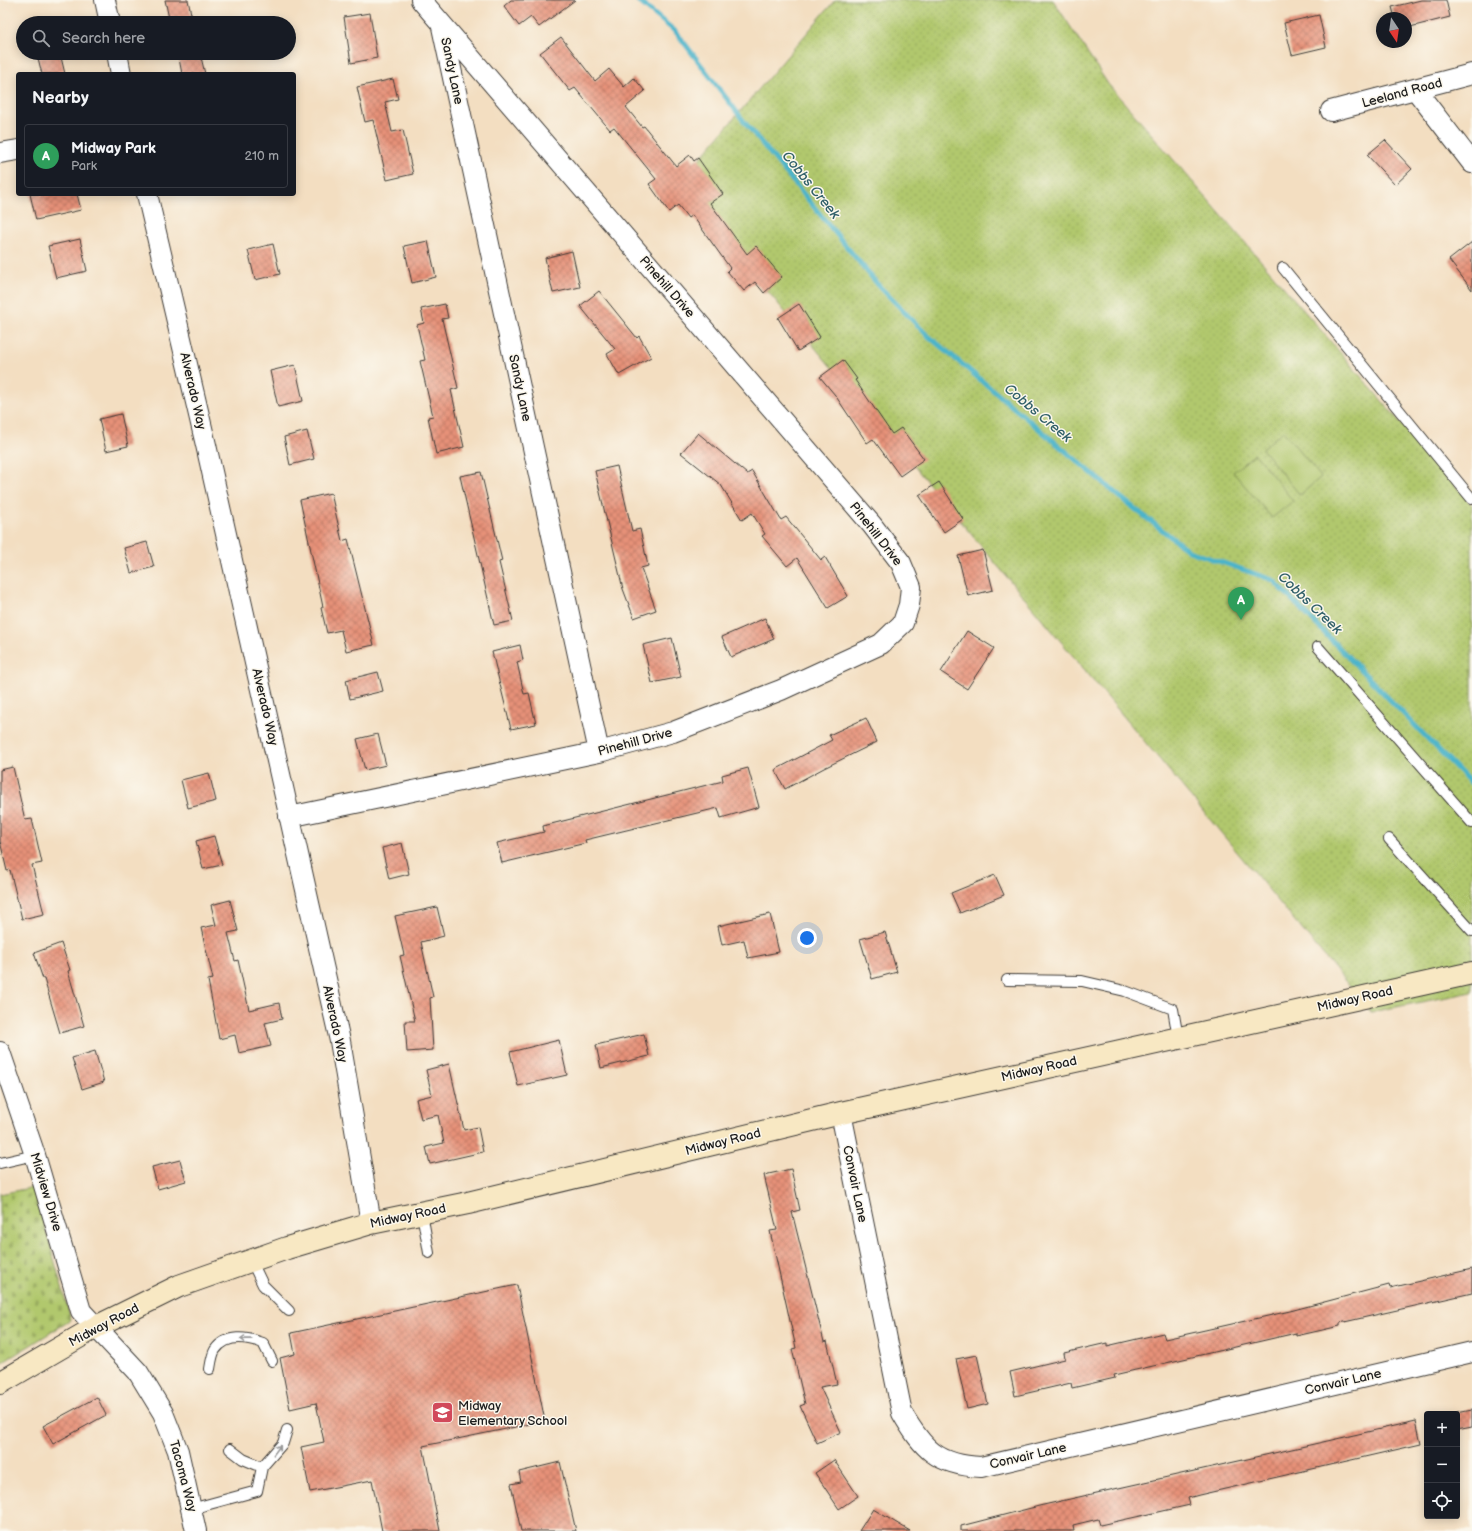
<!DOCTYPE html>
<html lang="en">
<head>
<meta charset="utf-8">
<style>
	body { margin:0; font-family:"Balsamiq Sans",sans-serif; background:#242831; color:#f1f3f6 }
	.controls { position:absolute; right:12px; bottom:12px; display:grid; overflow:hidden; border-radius:4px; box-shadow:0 2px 10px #0003 }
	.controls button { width:36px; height:36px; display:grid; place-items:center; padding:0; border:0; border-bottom:1px solid #363941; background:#171b24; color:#f1f3f6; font:20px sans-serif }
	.compass { position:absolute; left:1376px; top:12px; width:36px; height:36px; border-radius:50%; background:#171b24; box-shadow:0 2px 10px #0003; rotate:167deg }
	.you { position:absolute; left:807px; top:938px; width:14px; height:14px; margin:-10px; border:3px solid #fff; border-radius:50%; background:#1a73e8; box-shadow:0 0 0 6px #1a73e833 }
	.badge { display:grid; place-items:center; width:26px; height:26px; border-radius:50%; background:#8c9099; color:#fff; font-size:13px; font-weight:700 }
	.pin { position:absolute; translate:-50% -33px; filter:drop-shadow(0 1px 2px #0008) }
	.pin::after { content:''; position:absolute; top:21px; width:14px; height:12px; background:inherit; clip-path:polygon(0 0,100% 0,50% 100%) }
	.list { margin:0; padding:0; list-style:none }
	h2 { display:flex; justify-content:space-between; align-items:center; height:52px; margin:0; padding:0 16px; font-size:17px }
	h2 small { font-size:13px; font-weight:400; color:#9ea1a6 }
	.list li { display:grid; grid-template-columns:26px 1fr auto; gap:12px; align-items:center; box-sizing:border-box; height:64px; margin:0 8px 8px; padding:0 8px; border:1px solid #363941; border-radius:4px }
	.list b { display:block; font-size:15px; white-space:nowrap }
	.list p { margin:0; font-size:13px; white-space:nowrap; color:#9ea1a6 }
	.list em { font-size:13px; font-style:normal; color:#9ea1a6 }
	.icon { flex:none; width:22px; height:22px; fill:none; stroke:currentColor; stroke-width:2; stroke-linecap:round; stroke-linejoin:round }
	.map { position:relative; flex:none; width:1472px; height:1531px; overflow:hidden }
	.search { position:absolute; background:#171b24; box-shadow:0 2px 10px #0003; left:16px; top:16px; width:280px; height:44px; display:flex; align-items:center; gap:10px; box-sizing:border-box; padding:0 14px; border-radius:22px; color:#9ea1a6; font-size:15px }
	.panel { position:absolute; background:#171b24; box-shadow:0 2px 10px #0003; left:16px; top:72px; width:280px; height:124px; border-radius:4px }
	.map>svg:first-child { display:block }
	.grass { fill:url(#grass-dots); stroke:#667244 }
	.cemetery { fill:url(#cemetery-stones); stroke:#667244 }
	.garden { fill:#b1c86d; stroke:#667244 }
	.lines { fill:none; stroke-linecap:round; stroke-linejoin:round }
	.stream { stroke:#4bb4ca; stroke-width:5 }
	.building { fill:url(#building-cross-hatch) }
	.lane-casing { stroke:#3c3935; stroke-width:12 }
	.street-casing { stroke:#3c3935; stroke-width:22 }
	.secondary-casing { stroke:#3c3935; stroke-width:24 }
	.lane { stroke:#fff; stroke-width:10 }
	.street { stroke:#fff; stroke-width:20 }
	.secondary { stroke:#f8e8c3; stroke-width:22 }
	.oneway { stroke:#999 }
	.labels { text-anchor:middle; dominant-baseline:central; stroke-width:3; stroke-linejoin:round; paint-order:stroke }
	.street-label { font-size:13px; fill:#1c1c1c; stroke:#fbf7ec }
	.poi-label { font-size:13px; fill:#1c1c1c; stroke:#fbf7ec; text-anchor:start }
	.water-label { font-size:14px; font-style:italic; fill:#31606a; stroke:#fbf7ec }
</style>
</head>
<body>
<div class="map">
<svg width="1472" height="1531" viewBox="0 0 1472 1531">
	<defs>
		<pattern id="grass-dots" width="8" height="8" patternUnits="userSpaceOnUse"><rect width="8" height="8" fill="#b1c86d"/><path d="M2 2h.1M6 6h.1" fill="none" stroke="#98ab5e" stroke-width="1.8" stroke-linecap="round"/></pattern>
		<pattern id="cemetery-stones" width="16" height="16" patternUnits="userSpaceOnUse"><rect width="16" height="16" fill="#b1c86d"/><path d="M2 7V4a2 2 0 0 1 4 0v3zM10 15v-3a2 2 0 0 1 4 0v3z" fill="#98ab5e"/></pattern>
		<pattern id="building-cross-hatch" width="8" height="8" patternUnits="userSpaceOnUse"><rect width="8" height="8" fill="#e69178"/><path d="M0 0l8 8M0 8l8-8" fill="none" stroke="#ba7662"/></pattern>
	</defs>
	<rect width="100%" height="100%" fill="#fbf7ec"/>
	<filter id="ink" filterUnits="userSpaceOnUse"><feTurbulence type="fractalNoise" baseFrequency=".025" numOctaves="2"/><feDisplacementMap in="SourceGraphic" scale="8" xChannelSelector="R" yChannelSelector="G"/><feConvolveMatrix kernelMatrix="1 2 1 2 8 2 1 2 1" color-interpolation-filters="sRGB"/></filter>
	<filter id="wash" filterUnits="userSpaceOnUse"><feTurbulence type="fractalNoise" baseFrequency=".012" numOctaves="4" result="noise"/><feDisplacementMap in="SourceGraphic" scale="16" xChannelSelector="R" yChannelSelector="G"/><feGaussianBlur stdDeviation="0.9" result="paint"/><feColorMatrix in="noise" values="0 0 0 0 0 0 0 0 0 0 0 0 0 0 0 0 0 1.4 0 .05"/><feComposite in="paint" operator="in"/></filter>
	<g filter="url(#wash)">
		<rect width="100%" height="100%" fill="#f3dec1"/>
		<path class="grass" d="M835 0H1053L1108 84 1472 505V992L1371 1012 678 184Z"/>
		<path class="cemetery" d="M34 1187 71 1320 0 1364V1194Z"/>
		<path class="garden" d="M1283 431 1321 477 1300 495 1262 449Z
			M1255 454 1293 501 1272 518 1233 472Z"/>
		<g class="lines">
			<path class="stream" d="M637 0 676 32 746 124 879 286 926 334 1125 501 1189 551 1273 580 1472 784"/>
		</g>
		<g id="blocks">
			<path class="building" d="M165 0H188L193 23H170Z
				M511 0H575L539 27 531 17 519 26 504 6Z
				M1421 0H1446L1450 17 1406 28V18H1395L1392 7Z
				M370 13 377 58 351 63 344 17Z
				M1319 15 1326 47 1292 55 1284 23Z
				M561 37 595 81 609 69 624 87 634 78 645 91 626 107 642 127 644 126 676 166 690 155 694 161 698 158 723 194 710 203 747 254 756 246 782 277 764 293 755 282 744 291 727 271 730 268 692 215 688 218 678 205 669 212 649 184 656 179 614 127 610 130 575 88 570 91 540 53Z
				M60 53 65 74H42L38 58Z
				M178 53H200L205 74H182Z
				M393 79 398 99 385 102 392 132 403 130 413 174 387 180 373 120 365 122 357 87Z
				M1385 140 1412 169 1395 185 1367 155Z
				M30 194H77L81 210 36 220Z
				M80 239 87 271 56 278 48 246Z
				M428 241 436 277 412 283 404 246Z
				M1472 242V290L1449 260Z
				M273 244 280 274 255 280 248 250Z
				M572 251 580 287 553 293 545 258Z
				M599 291 637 338 639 336 651 357 619 375 607 354 615 349 580 306Z
				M445 304 448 318 442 319 458 388 451 390 464 447 436 454 428 417 433 416 420 361 425 360 417 325 424 323 421 309Z
				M799 304 820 337 798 351 778 318Z
				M843 360 857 379 855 380 892 434 901 428 924 459 900 476 873 439 867 443 835 395 820 377Z
				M295 365 303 401 278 407 270 371Z
				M121 414 128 446 106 451 99 419Z
				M307 431 314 459 290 465 284 437Z
				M698 433 747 474 752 471 781 520 786 517 821 560 825 557 848 596 828 608 797 558 787 566 762 536 765 534 752 513 742 520 721 485 681 453Z
				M617 466 632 531 640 529 648 566 641 568 656 610 634 618 623 589 595 471Z
				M481 472 502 561 499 562 513 621 494 625 460 476Z
				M939 482 963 519 944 532 919 495Z
				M331 493 342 541 348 539 374 645 346 651 341 630 327 633 321 608 323 607 300 500Z
				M147 542 154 567 131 573 124 548Z
				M983 550 993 590 968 596 958 556Z
				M765 618 774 639 731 657 722 637Z
				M967 631 994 648 967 689 941 672Z
				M672 638 681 677 652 683 643 645Z
				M520 645 523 660 517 662 524 694 529 693 536 724 511 729 492 652Z
				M378 672 383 691 350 699 346 680Z
				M866 718 877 742 824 768 785 789 775 770 832 740 829 735Z
				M378 734 386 765 365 770 357 739Z
				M13 767 25 820 32 819 42 863 32 865 44 914 22 919 10 870 7 871 0 841V770Z
				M748 768 759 807 721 818 718 808 585 840 586 843 502 863 497 843 544 832 543 826 723 781 722 775Z
				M209 773 216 801 188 808 181 780Z
				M214 836 222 865 203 869 196 841Z
				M402 843 409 874 389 879 382 848Z
				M995 875 1004 895 960 913 951 893Z
				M230 900 238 931 228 933 235 961 238 960 249 1010 279 1003 282 1019 265 1023 271 1046 239 1053 235 1035 219 1039 208 980 213 979 201 928 216 925 211 905Z
				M437 907 444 936 421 942 433 997 430 998 433 1050 407 1052 405 1021H415L400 956 404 955 395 916Z
				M770 914 779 952 748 958 744 940 722 945 718 926Z
				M885 932 897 972 872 979 860 939Z
				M61 943 70 970 68 971 84 1026 60 1033 44 979H43L34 953Z
				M644 1034 649 1056 601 1068 596 1045Z
				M559 1040 567 1075 518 1086 510 1052Z
				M95 1051 104 1082 82 1089 72 1058Z
				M449 1064 464 1130 478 1127 483 1152 430 1164 426 1147 444 1143 438 1115 421 1119 416 1099 432 1095 426 1070Z
				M180 1160 186 1181 158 1189 152 1167Z
				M791 1169 800 1210 792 1212 824 1342 827 1341 837 1384 820 1387 841 1432 817 1443 800 1406 805 1404 792 1349 796 1348 770 1231 777 1230 764 1175Z
				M1472 1269V1293L1340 1323V1326L1296 1336V1333L1114 1375 1115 1378 1072 1388 1071 1383 1015 1396 1010 1372 1065 1359 1064 1353 1107 1343V1346L1163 1333 1165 1339 1290 1311 1389 1285 1390 1288Z
				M517 1285 545 1421 423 1446 440 1531H382L372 1480 310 1492 301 1447 324 1442 316 1403 290 1409 280 1358 295 1354 291 1333Z
				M977 1355 988 1404 967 1409 956 1359Z
				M97 1397 106 1415 53 1444 43 1426Z
				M1472 1409V1427L1457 1430V1412Z
				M1416 1421 1421 1444 1199 1495 1188 1498 1190 1505 1100 1525 1098 1519 1073 1525 1074 1531H961V1526L1039 1506Z
				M834 1460 858 1496 839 1509 815 1473Z
				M560 1462 576 1531H521L511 1484 521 1482 519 1472Z
				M873 1509 910 1531H859Z"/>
		</g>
	</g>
	<g filter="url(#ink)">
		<use href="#blocks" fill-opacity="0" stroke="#3c3935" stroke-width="1"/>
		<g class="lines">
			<defs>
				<path id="lane" d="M1283 268 1472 499
					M1318 647 1472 823
					M1389 839 1472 931
					M1007 980 1082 981 1125 991 1173 1009 1178 1038
					M0 1163 35 1155
					M422 1213 429 1253
					M251 1260 263 1285 289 1311
					M210 1369C211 1363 212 1355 215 1350 226 1334 247 1337 263 1343L272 1361
					M230 1449 243 1459 262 1467
					M191 1509 257 1491 262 1467 283 1443 287 1430"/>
				<path id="street" d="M105 0 110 23
					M442 27 599 752
					M117 53 121 74
					M1415 89 1472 163
					M1331 111 1472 74
					M0 153 18 150
					M147 194 206 445 340 1041 371 1223
					M289 817 599 752 673 732 781 690 881 644 903 623 909 605 911 587 901 563 872 525 421 0
					M0 1052 35 1155 81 1311 138 1372 163 1413 178 1451 196 1531
					M841 1113 902 1413C923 1449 937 1465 981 1467L1472 1352"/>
				<path id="secondary" d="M0 1383 96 1327 179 1286 287 1248 371 1223 468 1203 841 1113 1472 973"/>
			</defs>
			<use href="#lane" class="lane-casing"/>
			<use href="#street" class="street-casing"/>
			<use href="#secondary" class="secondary-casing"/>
			<use href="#lane" class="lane"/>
			<use href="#street" class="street"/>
			<use href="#secondary" class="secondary"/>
		</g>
		<defs><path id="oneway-shaft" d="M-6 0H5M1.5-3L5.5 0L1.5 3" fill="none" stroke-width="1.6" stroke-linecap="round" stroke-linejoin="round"/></defs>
		<g class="oneway">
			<use href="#oneway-shaft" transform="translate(246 1339) rotate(-179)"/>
			<use href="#oneway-shaft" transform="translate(277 1450) rotate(-53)"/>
		</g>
	</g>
	<defs>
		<symbol id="school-square" viewBox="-11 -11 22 22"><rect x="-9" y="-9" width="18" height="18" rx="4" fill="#d1495b" stroke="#fbf7ec"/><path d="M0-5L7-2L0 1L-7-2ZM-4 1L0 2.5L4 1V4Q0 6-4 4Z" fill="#fff"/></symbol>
	</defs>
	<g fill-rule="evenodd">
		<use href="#school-square" x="430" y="1400" width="25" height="25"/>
	</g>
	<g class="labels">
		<g class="street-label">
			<text transform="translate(452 71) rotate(78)">Sandy Lane</text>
			<text transform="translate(1402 93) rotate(-15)">Leeland Road</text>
			<text transform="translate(667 287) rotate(49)">Pinehill Drive</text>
			<text transform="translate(520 388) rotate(78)">Sandy Lane</text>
			<text transform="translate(193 391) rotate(77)">Alverado Way</text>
			<text transform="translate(876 534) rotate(52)">Pinehill Drive</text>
			<text transform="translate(265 707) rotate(77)">Alverado Way</text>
			<text transform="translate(635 742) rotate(-15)">Pinehill Drive</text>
			<text transform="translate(1355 999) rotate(-13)">Midway Road</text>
			<text transform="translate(335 1024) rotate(78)">Alverado Way</text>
			<text transform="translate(1039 1069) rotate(-13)">Midway Road</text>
			<text transform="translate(723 1142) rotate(-14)">Midway Road</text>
			<text transform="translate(855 1184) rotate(78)">Convair Lane</text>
			<text transform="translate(46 1192) rotate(73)">Midview Drive</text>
			<text transform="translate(408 1216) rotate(-12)">Midway Road</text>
			<text transform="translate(104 1325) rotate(-28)">Midway Road</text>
			<text transform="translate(1343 1382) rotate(-13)">Convair Lane</text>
			<text transform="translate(1028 1456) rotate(-13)">Convair Lane</text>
			<text transform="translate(183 1476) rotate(75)">Tacoma Way</text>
		</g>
		<g class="poi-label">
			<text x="458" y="1406">Midway<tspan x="458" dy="15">Elementary School</tspan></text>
		</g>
		<g class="water-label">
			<text transform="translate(811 185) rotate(51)">Cobbs Creek</text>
			<text transform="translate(1038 413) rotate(40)">Cobbs Creek</text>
			<text transform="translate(1310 603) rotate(44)">Cobbs Creek</text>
		</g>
	</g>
</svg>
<div class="controls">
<button>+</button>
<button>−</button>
<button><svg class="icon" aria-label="locate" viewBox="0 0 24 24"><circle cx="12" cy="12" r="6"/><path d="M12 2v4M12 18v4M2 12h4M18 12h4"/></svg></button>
</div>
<svg class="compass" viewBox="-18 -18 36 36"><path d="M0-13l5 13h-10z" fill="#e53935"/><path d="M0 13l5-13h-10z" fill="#9ea1a6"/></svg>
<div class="you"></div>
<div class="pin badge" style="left:1241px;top:620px;background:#2e9e5b">A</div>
<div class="search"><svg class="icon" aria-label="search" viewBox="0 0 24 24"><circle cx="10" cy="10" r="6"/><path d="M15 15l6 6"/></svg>Search here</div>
<section class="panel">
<h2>Nearby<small></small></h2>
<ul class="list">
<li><span class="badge" style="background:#2e9e5b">A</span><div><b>Midway Park</b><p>Park</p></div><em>210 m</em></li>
</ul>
</section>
</div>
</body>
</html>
